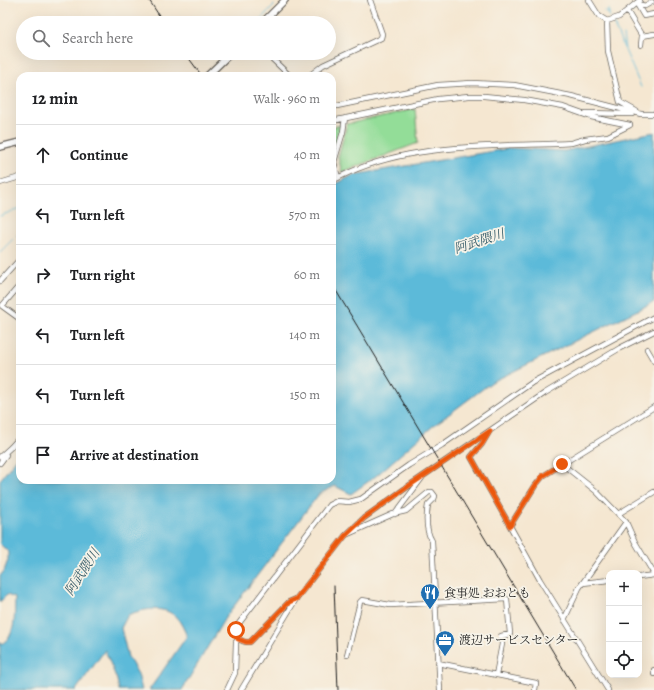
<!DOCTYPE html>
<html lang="en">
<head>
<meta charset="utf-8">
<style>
	body { margin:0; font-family:Alegreya,"Noto Serif JP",serif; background:#f2f2f2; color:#202124 }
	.controls { position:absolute; right:12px; bottom:12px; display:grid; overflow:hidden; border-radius:8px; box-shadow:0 4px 16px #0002 }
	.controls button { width:36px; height:36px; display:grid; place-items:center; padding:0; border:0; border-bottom:1px solid #e0e0e0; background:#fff; color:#202124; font:20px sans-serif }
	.stop { position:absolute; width:12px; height:12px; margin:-9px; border:3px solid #ea580c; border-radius:50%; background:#fff }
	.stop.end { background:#ea580c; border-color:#fff; box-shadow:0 1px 4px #0008 }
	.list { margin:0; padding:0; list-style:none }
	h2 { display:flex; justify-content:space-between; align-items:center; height:52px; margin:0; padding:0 16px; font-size:17px }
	h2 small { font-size:13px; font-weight:400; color:#757577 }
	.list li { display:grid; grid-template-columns:26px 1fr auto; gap:12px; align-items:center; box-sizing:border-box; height:60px; padding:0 16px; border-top:1px solid #e0e0e0 }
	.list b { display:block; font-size:15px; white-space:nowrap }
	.list em { font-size:13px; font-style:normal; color:#757577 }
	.icon { flex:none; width:22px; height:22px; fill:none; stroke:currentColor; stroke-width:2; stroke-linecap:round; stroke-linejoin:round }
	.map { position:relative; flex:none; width:654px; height:690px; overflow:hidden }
	.search { position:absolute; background:#fff; box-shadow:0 4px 16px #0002; left:16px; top:16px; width:320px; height:44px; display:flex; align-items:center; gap:10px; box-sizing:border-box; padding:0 14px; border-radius:22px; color:#757577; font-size:15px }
	.panel { position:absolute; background:#fff; box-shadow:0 4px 16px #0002; left:16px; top:72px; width:320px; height:412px; border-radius:12px }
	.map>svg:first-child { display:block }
	.green { fill:#93dd98; stroke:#587c5a }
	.water { fill:#5bbad9; stroke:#3c6b7a }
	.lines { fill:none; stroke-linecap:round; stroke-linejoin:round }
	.stream { stroke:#5bbad9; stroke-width:1 }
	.minor-casing { stroke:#68635b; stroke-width:6 }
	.tertiary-casing { stroke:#68635b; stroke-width:8 }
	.minor { stroke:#fff; stroke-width:4.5 }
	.tertiary { stroke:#fff; stroke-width:5.5 }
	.rail { stroke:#1c1c1c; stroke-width:1 }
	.route { stroke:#ea580c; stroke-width:5 }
	.labels { text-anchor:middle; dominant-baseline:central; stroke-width:3.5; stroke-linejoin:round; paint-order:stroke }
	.poi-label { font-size:12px; fill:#1c1c1c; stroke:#f7f3e8; text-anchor:start }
	.water-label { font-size:13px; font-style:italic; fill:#355b68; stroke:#f7f3e8 }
</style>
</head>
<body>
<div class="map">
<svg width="654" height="690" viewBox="0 0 654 690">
	<rect width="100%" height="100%" fill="#f7f3e8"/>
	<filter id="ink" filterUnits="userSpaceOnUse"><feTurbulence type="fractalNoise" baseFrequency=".025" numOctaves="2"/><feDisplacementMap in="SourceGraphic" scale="8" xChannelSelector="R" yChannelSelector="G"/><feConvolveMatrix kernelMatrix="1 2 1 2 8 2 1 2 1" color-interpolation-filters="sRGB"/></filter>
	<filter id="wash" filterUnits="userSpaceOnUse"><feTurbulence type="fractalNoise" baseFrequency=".012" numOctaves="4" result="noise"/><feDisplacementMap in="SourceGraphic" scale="16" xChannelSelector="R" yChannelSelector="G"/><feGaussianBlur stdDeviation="0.9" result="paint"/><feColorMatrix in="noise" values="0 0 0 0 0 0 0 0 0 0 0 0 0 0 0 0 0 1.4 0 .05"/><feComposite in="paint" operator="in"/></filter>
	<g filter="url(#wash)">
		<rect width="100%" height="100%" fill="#f5e7d1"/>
		<path class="green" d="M415 109 418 143 342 172 338 157 347 124Z
			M342 125 332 159V127Z"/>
		<path class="water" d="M654 132V302L492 382 433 426 376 476 351 494 335 486 319 494 225 618 182 690H149L187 636C184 630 181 622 176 617 164 605 142 609 128 615L121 628 128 657 138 674 142 690H119L117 680 105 650 76 690H0V642L1 644C17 636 14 614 15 598L7 595 0 602V576L4 571 8 560V552L0 544V480L20 454V480H332V186L353 175 511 148 564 151Z"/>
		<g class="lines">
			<path class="stream" d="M607 10 610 17
				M604 11 608 14
				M631 12 637 7
				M609 14V9
				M257 23 274 5
				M613 23 624 48
				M623 35 625 50 641 87
				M0 216 20 208
				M0 252 20 232"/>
		</g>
	</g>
	<g filter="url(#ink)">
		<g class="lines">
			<defs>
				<path id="minor" d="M589 0 599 16 607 21 619 17 640 0
					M637 4 644 16 654 14
					M638 4 645 6 652 2
					M627 11 642 36 654 34
					M607 21 608 51 620 102 636 111
					M641 45 642 36
					M266 53 290 76
					M309 76 323 65 381 38 382 34 370 0
					M332 107 438 85 472 83 514 85 571 96 641 114
					M586 113 632 114
					M640 114H654
					M332 121 438 99 469 96H484L524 100 563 107 591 117 630 125
					M338 178 334 162 343 132 345 118
					M332 181C380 154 438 148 492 146 518 144 545 145 571 143L585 139 608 136 630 125
					M0 183 20 177
					M0 281 20 259
					M20 285 2 306 20 319
					M647 349 654 361
					M489 432 482 444 471 457 510 526
					M0 457 11 447 20 437
					M0 463 6 455
					M562 464 596 491 626 522 635 542 654 574
					M395 514 422 478
					M618 514 654 492
					M348 534 393 514 406 511 429 492H432L435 496 434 499 428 505C426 517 425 530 432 541L440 690
					M639 577 654 575
					M583 583 609 580
					M296 599 289 602 250 642C240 643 234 636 237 626L329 505 337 501 349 502 361 499 409 465 442 445 533 382 654 317
					M564 620 579 588 626 522
					M347 655 360 602 362 600 390 605 507 599 510 634 501 636 502 644 496 675
					M438 663 536 683 535 690
					M654 670V674
					M227 690 235 673 236 642 238 639
					M241 690 296 599 345 536 364 518 410 485 545 393 620 348 654 331
					M608 690 540 580 510 526 535 486 543 476 654 407"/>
				<path id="tertiary" d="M262 23 285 0
					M207 76 231 53
					M0 147 20 142"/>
			</defs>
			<use href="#minor" class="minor-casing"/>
			<use href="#tertiary" class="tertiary-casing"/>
			<use href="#minor" class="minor"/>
			<use href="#tertiary" class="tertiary"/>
			<path class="rail" d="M149 0 164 23
				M185 53 202 76
				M332 284 576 690
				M334 586 338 690"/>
		</g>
	</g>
	<g class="lines" filter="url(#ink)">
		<path class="route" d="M236 630 235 633 238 639 246 642H250L289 602 296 599 345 536 364 518 410 485 490 431 482 444 471 457 510 526 535 486 543 476 562 464"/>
	</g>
	<defs>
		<symbol id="restaurant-pin" viewBox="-11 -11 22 30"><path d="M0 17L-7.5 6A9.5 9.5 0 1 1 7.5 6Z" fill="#1f6fb2" stroke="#f7f3e8"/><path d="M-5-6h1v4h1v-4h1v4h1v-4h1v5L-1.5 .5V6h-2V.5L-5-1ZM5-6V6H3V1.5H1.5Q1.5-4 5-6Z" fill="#fff"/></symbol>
		<symbol id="office-pin" viewBox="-11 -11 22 30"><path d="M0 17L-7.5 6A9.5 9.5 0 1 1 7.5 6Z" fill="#1f6fb2" stroke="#f7f3e8"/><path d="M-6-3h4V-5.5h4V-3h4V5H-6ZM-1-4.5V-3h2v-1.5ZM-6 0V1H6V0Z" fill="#fff"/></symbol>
	</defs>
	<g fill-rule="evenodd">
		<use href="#restaurant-pin" x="419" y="582" width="22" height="30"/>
		<use href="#office-pin" x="434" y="629" width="22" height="30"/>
	</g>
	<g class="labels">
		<g class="poi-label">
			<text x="444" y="593">食事処 おおとも</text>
			<text x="459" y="640">渡辺サービスセンター</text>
		</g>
		<g class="water-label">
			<text transform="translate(479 241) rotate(-18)">阿武隈川</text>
			<text transform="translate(82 572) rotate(-57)">阿武隈川</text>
		</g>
	</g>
</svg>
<div class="controls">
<button>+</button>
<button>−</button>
<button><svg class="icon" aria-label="locate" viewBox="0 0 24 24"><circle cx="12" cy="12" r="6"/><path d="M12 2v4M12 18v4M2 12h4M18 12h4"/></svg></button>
</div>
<div class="stop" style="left:236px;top:630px"></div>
<div class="stop end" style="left:562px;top:464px"></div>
<div class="search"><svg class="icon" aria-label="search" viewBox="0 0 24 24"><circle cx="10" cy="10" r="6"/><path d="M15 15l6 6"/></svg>Search here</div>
<section class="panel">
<h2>12 min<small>Walk · 960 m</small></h2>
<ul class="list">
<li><svg class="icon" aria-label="ahead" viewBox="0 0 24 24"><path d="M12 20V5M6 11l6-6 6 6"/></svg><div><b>Continue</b></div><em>40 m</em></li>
<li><svg class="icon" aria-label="left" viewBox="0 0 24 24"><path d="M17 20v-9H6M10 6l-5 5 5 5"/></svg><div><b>Turn left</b></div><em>570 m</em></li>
<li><svg class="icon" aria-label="right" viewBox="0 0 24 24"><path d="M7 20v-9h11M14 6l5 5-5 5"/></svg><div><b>Turn right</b></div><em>60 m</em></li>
<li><svg class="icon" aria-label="left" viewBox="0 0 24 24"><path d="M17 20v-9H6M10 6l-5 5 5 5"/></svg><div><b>Turn left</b></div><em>140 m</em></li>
<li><svg class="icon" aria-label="left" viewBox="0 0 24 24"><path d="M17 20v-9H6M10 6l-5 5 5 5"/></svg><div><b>Turn left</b></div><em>150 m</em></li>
<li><svg class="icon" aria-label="arrive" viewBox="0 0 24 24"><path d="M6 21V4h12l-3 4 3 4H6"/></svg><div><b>Arrive at destination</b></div></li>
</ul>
</section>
</div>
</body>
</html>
